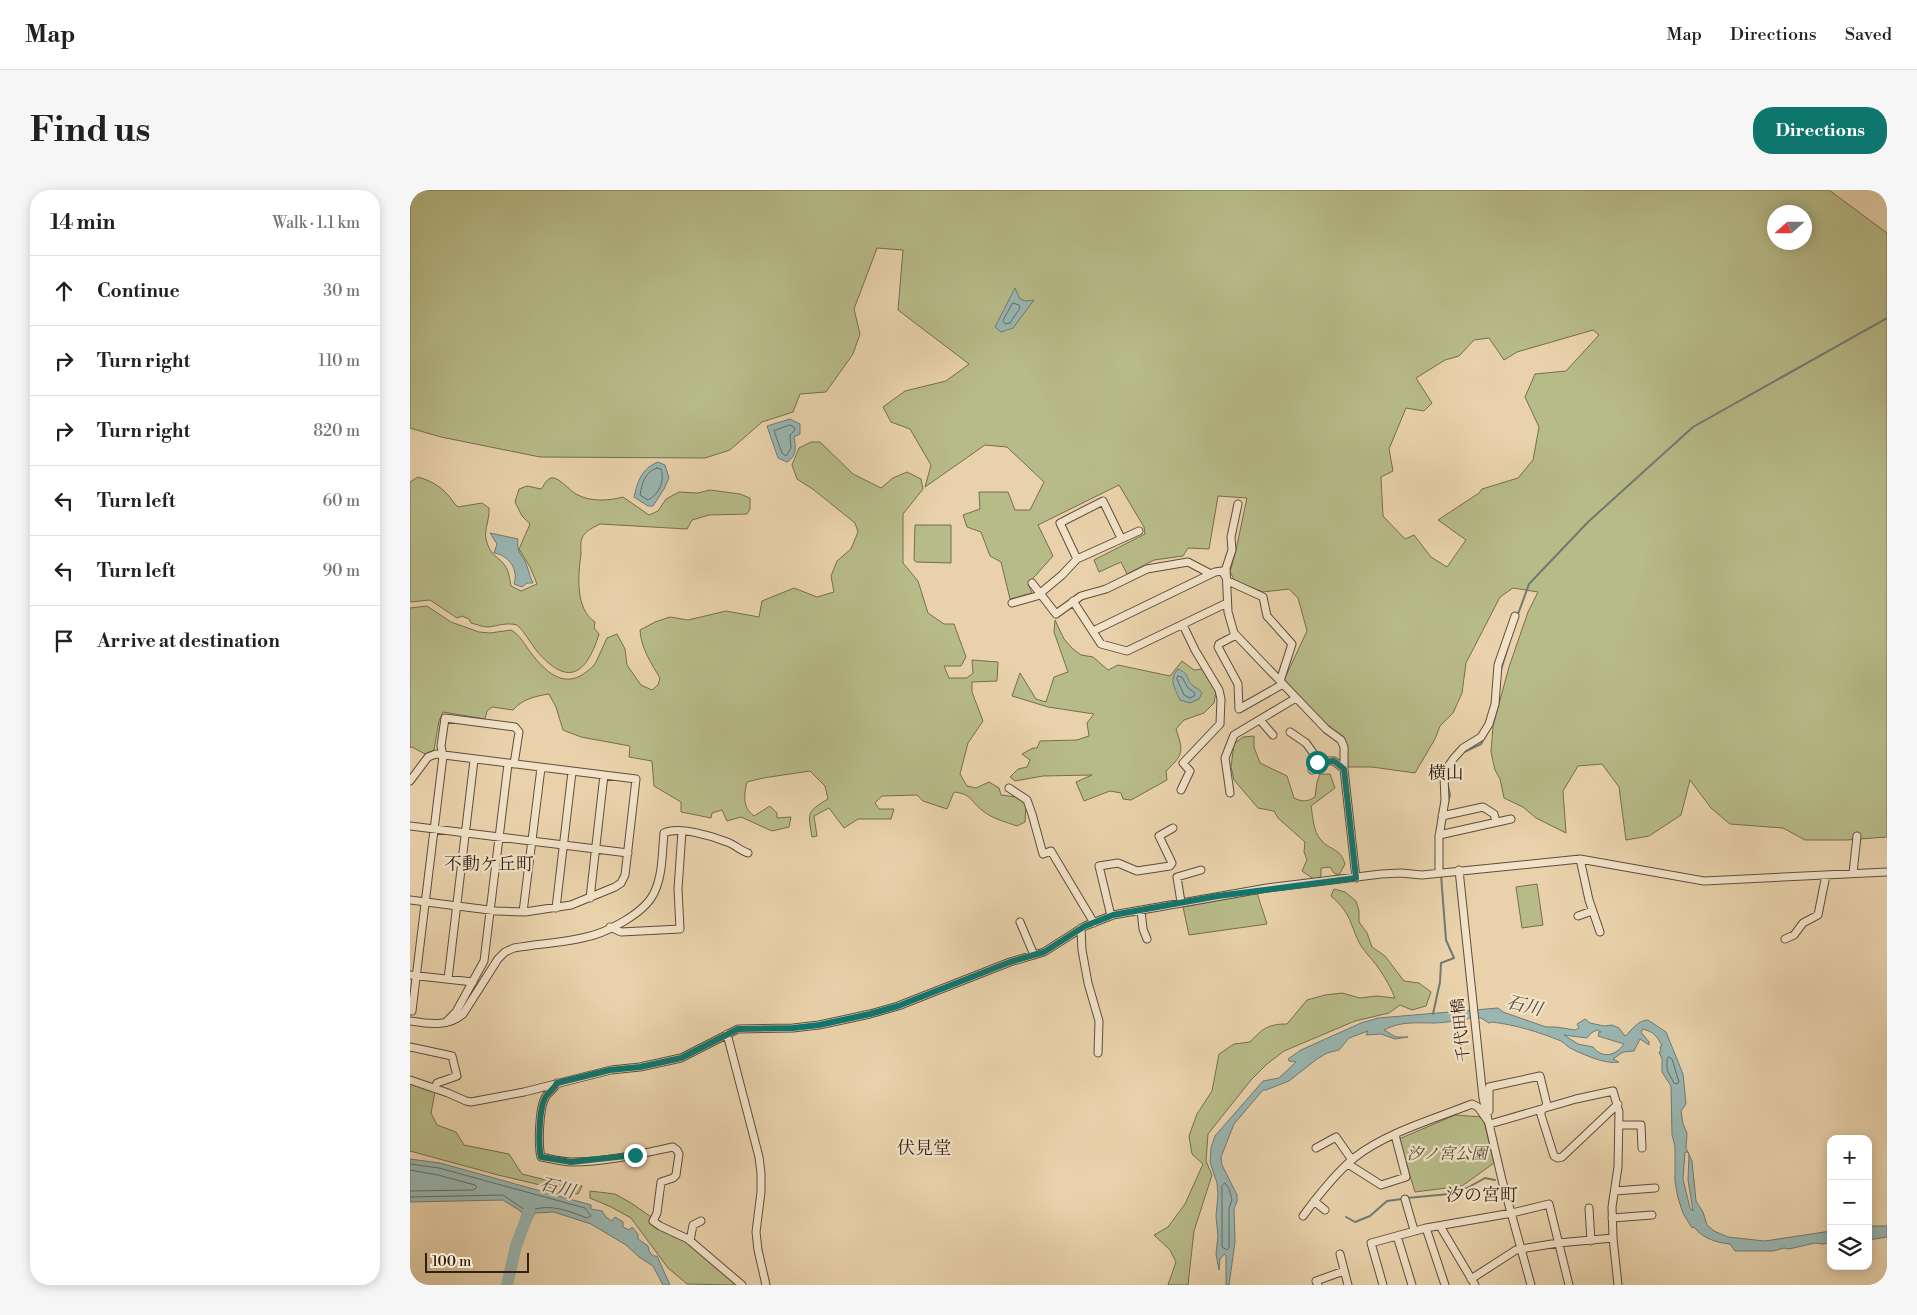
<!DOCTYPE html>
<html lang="en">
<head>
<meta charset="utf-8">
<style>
	body { margin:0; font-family:"Libre Bodoni","Noto Serif JP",serif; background:#f6f6f6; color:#202124 }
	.controls { position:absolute; right:15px; bottom:15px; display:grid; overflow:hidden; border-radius:10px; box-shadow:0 2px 12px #0003 }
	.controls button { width:45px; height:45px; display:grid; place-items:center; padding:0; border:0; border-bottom:1px solid #e0e0e0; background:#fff; color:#202124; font:25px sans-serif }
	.compass { position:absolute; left:1357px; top:15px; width:45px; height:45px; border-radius:50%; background:#fff; box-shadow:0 2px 12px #0003; rotate:249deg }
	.scale { position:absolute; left:15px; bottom:12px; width:104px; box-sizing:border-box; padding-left:5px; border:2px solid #332015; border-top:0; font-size:14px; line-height:18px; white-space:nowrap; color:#332015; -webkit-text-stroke:4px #f1e2c8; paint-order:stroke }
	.stop { position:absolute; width:15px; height:15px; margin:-11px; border:4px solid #0f766e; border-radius:50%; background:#fff }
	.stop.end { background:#0f766e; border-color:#fff; box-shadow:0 1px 5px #0008 }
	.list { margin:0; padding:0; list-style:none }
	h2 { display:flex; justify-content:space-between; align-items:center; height:65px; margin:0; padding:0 20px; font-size:21px }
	h2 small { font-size:16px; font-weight:400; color:#757577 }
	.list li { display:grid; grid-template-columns:32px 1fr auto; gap:15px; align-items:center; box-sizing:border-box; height:70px; padding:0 20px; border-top:1px solid #e0e0e0 }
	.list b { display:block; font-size:19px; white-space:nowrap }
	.list em { font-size:16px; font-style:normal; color:#757577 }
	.icon { flex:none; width:28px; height:28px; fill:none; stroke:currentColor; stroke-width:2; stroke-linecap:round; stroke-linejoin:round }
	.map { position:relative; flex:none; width:1477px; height:1095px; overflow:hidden; border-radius:20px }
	header { display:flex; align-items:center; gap:30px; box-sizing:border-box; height:70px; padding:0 25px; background:#fff; border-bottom:1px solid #e0e0e0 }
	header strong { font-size:24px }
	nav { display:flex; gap:28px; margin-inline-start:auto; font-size:18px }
	.intro { display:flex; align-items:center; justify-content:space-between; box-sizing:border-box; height:120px; padding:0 30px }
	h1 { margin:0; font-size:35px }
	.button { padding:12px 22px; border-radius:20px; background:#0f766e; color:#fff; font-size:18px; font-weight:700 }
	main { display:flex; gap:30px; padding:0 30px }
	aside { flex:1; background:#fff; border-radius:20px; box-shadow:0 2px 12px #0003 }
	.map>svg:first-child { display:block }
	.green { fill:#b7bb88; stroke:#756e4e; fill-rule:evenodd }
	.water { fill:#99b6b2; stroke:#707a73; fill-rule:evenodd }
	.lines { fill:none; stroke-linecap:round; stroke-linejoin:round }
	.shore { stroke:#666b64; stroke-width:1 }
	.stream { stroke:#707a73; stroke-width:2 }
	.river { stroke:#99b6b2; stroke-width:12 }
	.minor-casing { stroke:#604c3a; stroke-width:9 }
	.minor { stroke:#f1e2c8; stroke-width:7 }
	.route { stroke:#0f766e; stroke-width:6 }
	.labels { text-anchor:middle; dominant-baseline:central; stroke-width:4.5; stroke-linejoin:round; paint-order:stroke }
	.street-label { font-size:16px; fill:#332015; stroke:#f1e2c8 }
	.park-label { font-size:16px; font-style:italic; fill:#544732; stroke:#f1e2c8 }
	.neighbourhood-label { font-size:18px; fill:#332015; stroke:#f1e2c8 }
	.water-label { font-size:18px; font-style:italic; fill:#524d44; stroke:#f1e2c8 }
</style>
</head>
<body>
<header>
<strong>Map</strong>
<nav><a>Map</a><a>Directions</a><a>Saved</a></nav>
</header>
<div class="intro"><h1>Find us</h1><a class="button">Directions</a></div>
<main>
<aside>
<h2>14 min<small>Walk · 1.1 km</small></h2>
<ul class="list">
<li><svg class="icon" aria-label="ahead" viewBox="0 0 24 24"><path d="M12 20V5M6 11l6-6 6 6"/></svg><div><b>Continue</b></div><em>30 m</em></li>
<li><svg class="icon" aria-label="right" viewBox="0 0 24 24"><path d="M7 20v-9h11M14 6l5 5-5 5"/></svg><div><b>Turn right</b></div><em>110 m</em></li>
<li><svg class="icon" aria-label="right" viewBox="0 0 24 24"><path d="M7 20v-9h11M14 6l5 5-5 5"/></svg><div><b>Turn right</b></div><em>820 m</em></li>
<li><svg class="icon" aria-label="left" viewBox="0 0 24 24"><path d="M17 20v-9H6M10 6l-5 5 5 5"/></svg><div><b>Turn left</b></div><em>60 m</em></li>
<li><svg class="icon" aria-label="left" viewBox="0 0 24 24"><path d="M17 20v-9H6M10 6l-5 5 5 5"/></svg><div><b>Turn left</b></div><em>90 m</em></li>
<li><svg class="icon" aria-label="arrive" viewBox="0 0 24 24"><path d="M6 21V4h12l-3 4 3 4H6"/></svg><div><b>Arrive at destination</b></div></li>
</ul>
</aside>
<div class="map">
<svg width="1477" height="1095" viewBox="0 0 1477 1095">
	<rect width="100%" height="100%" fill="#e9d2ab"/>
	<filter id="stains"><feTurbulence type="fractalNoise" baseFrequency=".004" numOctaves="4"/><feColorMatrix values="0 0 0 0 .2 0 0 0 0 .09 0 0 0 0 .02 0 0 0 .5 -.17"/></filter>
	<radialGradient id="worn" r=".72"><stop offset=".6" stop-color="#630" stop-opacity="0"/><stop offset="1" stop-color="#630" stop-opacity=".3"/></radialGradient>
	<path class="green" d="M0 0H1419L1477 43V647L1436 650H1395L1373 638 1320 634 1301 618 1280 590 1271 625 1239 646 1216 650 1209 597 1192 574 1168 576 1153 601 1156 643 1126 628 1113 617 1094 608 1090 589 1085 580 1081 562 1083 536 1099 477 1118 422 1128 402 1103 398 1090 407 1056 473 1052 503 1043 523 1030 536 1025 549 1005 583 962 577H938L937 554 917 536 874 490 897 441 888 408 879 399 853 402 825 391 820 382 826 360 837 308 808 306 799 359 778 358 773 366 744 370 717 384 711 372 689 382 684 370 735 344 734 337 709 295 628 335 643 366 618 394 622 403 600 409 591 372 580 366 571 342 557 337 553 325 570 319 569 302H598L605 320H620L634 292 597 257 575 255 515 297 521 275 500 239 481 232 473 217 495 201 536 191 559 174 488 120 493 60 467 58 444 119 450 144 443 164 416 202 390 204 383 222 352 232 320 260 295 268 130 267 31 247 0 238ZM1364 22H1394V52H1364ZM1183 140 1189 145 1156 181 1125 184 1115 207 1129 237 1123 270 1108 288 1072 299 1069 303 1028 330 1056 350 1037 377 1021 367 1004 345 995 349 973 326 971 287 983 281 979 259 996 218 1014 221 1022 213 1006 188 1035 170 1049 166 1064 150 1079 148 1094 170 1107 162Z
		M401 252H410L443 284 471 298 483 288 497 282 511 289 513 299 493 324V373L508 391 518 423 534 434H544L556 467 551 476H534L539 488H557L563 483 562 470 588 472 587 491 562 492V502L573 531 558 553 550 584 557 596 566 598 579 592 589 598 591 605 606 607 616 614 615 632 607 636C596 632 583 629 573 621 560 611 562 604 544 602L537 619 513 611 507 605 472 606 465 613 469 619H484L481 629H448L434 638 419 618 404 626 407 646 402 647C398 623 396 622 418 609L415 596 400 581 353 588 337 592C334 605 332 617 344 626L360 616 367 623V628L381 627 379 637 362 641 331 627 317 631 312 620 302 623 301 628 271 622V612L244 596 242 571 219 567 220 556 171 547 153 540 146 517 139 504C126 506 112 509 103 520L82 517 77 521 75 529 33 522 29 531 24 560 15 564 2 557 0 558V418L17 416 41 432 69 442 80 443 101 440C110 445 115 455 121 463 135 481 153 499 175 483 179 480 184 476 186 472 190 464 193 456 197 448L207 444 215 459 217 475 231 495 242 500 248 495 250 488C241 473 231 458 230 440L245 432 260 427 278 430 316 421 349 427 352 411 384 398 407 407 424 402 421 386 427 371 441 359 448 342 445 333 404 300 387 289 382 275 389 258Z
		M8 287C19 290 30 296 37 304 42 309 43 313 48 317L72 313 79 318C80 329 74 339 76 349 81 368 88 365 96 377 99 382 100 391 101 396L111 401 127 394 120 377 109 359 120 334 112 326 105 312 109 299 117 296 131 299C134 296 136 289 141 288 148 286 159 300 166 304 180 312 198 311 213 307L239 325 248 321 256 309 269 302 288 303 300 300 330 304 340 308V319L337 324 299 325 282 330 277 339 190 334C184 337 175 341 172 348 170 352 171 359 171 364 168 385 165 419 185 432L184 438 189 444C176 486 157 497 126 460 119 451 115 442 107 435 96 432 88 436 78 437 72 437 66 434 61 433L59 429 52 426 47 428 20 410 0 412V292Z
		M505 335H541V373L506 372 504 370Z
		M645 430 654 449 662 458 671 465 683 467 698 480 708 475 760 486 772 471 784 480 792 479 806 502 804 513 794 523 774 530 766 539C774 562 773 565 756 581L757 590 721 610 713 609 711 603 700 601 674 611 666 592 682 585 633 586 605 591 600 587 608 579 617 577 620 570 612 564 623 558H627L630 551 667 550 679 546 677 533 684 524 638 517 602 506 610 483 626 509 636 512 644 487 658 482 644 442Z
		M844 546V557L850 573 877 586 884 608C892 612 897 612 905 607L907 592 910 584H920L925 598 901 616C903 627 903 641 911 650 920 661 930 657 935 674L929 685 924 683 920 677 911 678V686L905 690 892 681 897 670 894 662 895 652 868 628 864 621 848 618 824 590 821 577 824 554 833 547Z
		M1127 694 1133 735 1112 738 1106 697Z
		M924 699 935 702 946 711 949 721V732L957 743 962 757 975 766 994 791 1009 793 1021 802 1016 816 1002 820 990 815 979 823 945 831 874 861 857 874 841 890 798 944 796 971 802 985 784 1041 778 1095H758L766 1072 760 1060 744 1045 758 1037 775 1014 793 974 782 964 779 946 787 924 802 901 809 864 824 854 840 852C853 838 859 834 877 834L897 810 915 805 932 803 950 808 966 806 985 808C979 793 969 777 958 765 956 762 953 759 951 756 939 734 943 725 921 706Z
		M847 703 857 734 779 745 773 717Z
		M0 894 25 902 21 923 27 935 46 942 54 955 99 964 112 984 140 991 172 996 168 1004 88 985 0 961Z
		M1045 925 1073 927 1084 973 1052 996 1005 1002 989 949Z
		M180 1001 205 1004 221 1013 279 1053 324 1093 323 1095 277 1094 258 1078 221 1028 201 1017 180 1008Z"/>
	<path class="water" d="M605 98 610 109 616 111 624 110 603 138 591 142 585 137Z
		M380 229 390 234V244L384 247C386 257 387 266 377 272L368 268 357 236Z
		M248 272 255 275 259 288 254 299 243 316H238L224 307C228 291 231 279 248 272Z
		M80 343 108 349C106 364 113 364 117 376 119 382 120 387 123 393H117L112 397 104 394C109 380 99 365 84 363L87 354Z
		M768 479C781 485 775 488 782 495 786 499 789 498 792 503L789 509 780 513 770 510C765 498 758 490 768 479Z
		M1088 818 1093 822 1136 837H1146L1165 840 1169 838 1167 834 1175 829 1180 833 1194 836 1202 835 1209 838 1215 846C1222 840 1228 830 1238 830L1256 842 1273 884 1276 914 1271 921 1273 934 1277 943 1276 958 1282 971 1286 1011 1293 1022 1297 1035 1304 1041 1318 1047 1355 1051 1421 1041V1052L1413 1054 1405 1053 1379 1059 1374 1058 1363 1061H1325L1320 1054C1307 1053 1292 1048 1284 1037L1282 1038 1273 1023 1268 1008 1265 991V956L1262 945 1261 896 1252 882V869L1249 862 1251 861 1250 857 1252 856C1247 846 1244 842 1233 839L1231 842 1239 852V855L1230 849 1224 861 1213 862 1203 869 1209 872C1196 875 1172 864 1160 858 1157 856 1154 853 1151 851 1129 842 1106 835 1082 832L1079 833 1071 828H1057V830C1046 830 1035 833 1025 833 1007 833 990 831 974 840L986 847H998L985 849 971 844 956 845 958 841 939 848 929 860 917 863 907 869 879 891 856 900H853L824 934 811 967 812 975 827 1005V1012L824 1018 825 1052 819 1095H816V1066L814 1064 810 1069 809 1080 806 1064 808 1046 806 1026 808 1005 807 993 800 972 801 958 805 946 853 891 869 888 886 872 879 871 878 869 891 860 951 833 968 828ZM1187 840 1191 842H1189L1188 846 1214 854C1206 866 1192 869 1183 857L1168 854 1154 845 1177 848 1181 843ZM1275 962H1278L1279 965 1278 990 1283 1021 1280 1018 1273 989Z
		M0 969 30 973 181 1015V1019L192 1021 196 1027 202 1031 205 1027 213 1032V1037L219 1040 222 1037 228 1044V1049L238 1056 239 1061 243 1066H247L260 1095H253L243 1076 229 1067 216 1055 181 1034 144 1022 125 1023 118 1037 112 1036V1022L93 1010 0 1012Z
		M1458 1036H1477V1047L1458 1050Z"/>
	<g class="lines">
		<path class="shore" d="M603 113 609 115 610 118 600 133 595 134 593 131Z
			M380 235 384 237 385 240 380 245 381 258 376 266 372 263 364 241Z
			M247 278 251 279C255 292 249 304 238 310L230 305C232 293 235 282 247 278Z
			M768 486 772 487 778 498 785 503 784 506 780 508 774 505 767 489Z
			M1259 867 1262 869 1269 892 1267 894 1264 893 1257 880V870Z
			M0 974 29 978 175 1018 181 1026 177 1028C158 1021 138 1012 118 1022L93 1005 0 1007
			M0 980 28 985 65 995 67 997 64 1000 0 1001
			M815 993 819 999 822 1010 819 1018V1058L817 1060 812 1057V996Z"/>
		<path class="stream" d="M1107 427 1119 394 1178 332 1283 237 1477 128
			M1091 480 1099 453
			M1089 499 1090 487
			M1054 562 1071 554 1081 536
			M1037 616 1040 605 1037 591
			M1023 824 1030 792 1031 773 1044 768 1036 750 1031 685
			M997 1008 1039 1004 1057 998 1075 988 1085 990
			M936 1027 945 1032 960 1026 977 1011 992 1009"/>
		<path class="river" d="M97 1095 106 1056 119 1021"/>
		<defs>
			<path id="minor" d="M828 314 821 347 822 360 816 378 818 422 824 443 916 539 931 550 934 557V579L946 688
				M667 369 650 333 693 311 711 348
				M622 393 646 424 671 406 696 399 737 379 778 372 801 384
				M663 411 691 454 717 461 817 413
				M602 413 627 406 652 385 667 369 729 341
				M683 441 805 382 812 381 818 391 853 407 857 426 882 454 870 491
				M826 445 809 454 808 457 828 494 829 519 873 494
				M850 530 863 545
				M880 542 896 553 909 571
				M902 580 909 571H924L934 579
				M0 591 18 567 26 564 226 589 215 685 211 693 205 697 161 715 115 722 87 721 0 710
				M599 598 617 610 622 624 633 664 641 661 684 733
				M771 600 780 581 773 573 810 534 811 509 809 500 785 460 773 435
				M820 603 815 568 824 545 886 508
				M1032 626 1073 617 1084 624 1086 632
				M0 636 218 663
				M1029 645 1101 629
				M1170 669 1179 710 1190 742
				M1049 680 1073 908 1092 990 1121 1095
				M1029 683V647L1035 610 1034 586 1037 578 1044 568 1053 558 1071 547 1079 534 1085 514 1088 475 1105 426
				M1443 683 1447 646
				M180 708 194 585
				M771 712 767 687 791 680
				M146 718 162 582
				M731 720 733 739 737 749
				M113 722 131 578
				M701 726 689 676 708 673 727 681 760 676 762 673 749 646 763 638
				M1168 726 1182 721
				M610 732 624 765
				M200 737 211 742 270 739 268 699 272 641
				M671 738 672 760 678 793 689 831 688 863
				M1375 749 1384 745 1393 733 1408 725 1416 685
				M0 785 63 792
				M38 789 64 570
				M0 821H2L33 566 31 556 35 528 105 537 109 542 104 574
				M0 831C19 834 38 837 53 824L88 769 95 762 104 758C127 754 150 753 172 748 195 744 234 724 244 703 253 685 252 662 254 643 269 636 302 646 317 652 324 654 329 660 338 663
				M37 831 46 822 74 771 98 574
				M317 844 349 967 351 983V1002L346 1042 348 1060 356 1095
				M0 857 42 866 47 886 27 893 25 898
				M0 890 38 903 56 911 61 912 114 902 201 880 230 877 271 868 328 839 383 838 409 835 460 824 488 816 600 772 634 762 675 736 703 725 857 698 971 684 991 683 1012 685 1170 669 1294 691 1477 682
				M147 893C144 900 138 902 135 908 129 919 128 955 131 967 141 969 152 972 162 972 196 972 230 964 263 957L267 960 269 964 266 985 263 988 251 992 247 1023 243 1031 250 1036 278 1049 332 1095
				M1079 921V897L1130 886 1137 915 1131 921V925L1144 966 1148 968 1152 967 1208 914
				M1209 935H1231L1232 958
				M906 958 926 947 942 970
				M938 974 971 995 996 987 985 945
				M1205 1001 1245 998
				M995 1009 1004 1040
				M904 1011 915 1020
				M1179 1018 1181 1051
				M893 1026C907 1007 926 983 944 968 975 943 1024 929 1062 914L1068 917 1080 934 1166 909 1203 901 1209 922 1208 977 1202 1017 1203 1048 1208 1095
				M1202 1028 1242 1025
				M1030 1036 1065 1095
				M1016 1038 1035 1095
				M987 1046 1002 1095
				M280 1051 283 1035 291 1031
				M930 1064 938 1095
				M1061 1089 1106 1060 1111 1059 1148 1053 1203 1048
				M908 1095 906 1091 934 1081
				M973 1095 961 1053 1016 1038 1102 1023 1139 1014 1159 1095"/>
		</defs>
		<use href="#minor" class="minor-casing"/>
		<use href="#minor" class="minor"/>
	</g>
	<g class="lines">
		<path class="route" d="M225 965 161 972 131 967C128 955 129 919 135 908 138 902 144 900 147 893L200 880 230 877 271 868 328 839 383 838 409 835 460 824 488 816 600 772 634 762 675 736 703 725 808 706 946 688 934 579 924 571 907 572"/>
	</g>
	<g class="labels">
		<g class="street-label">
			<text transform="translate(1051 840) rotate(-96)">千代田橋</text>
		</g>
		<g class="park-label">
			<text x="1037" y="964">汐ノ宮公園</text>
		</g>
		<g class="neighbourhood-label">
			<text x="1036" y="583">横山</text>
			<text x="79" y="674">不動ケ丘町</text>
			<text x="514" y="958">伏見堂</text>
			<text x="1072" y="1005">汐の宮町</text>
		</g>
		<g class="water-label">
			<text transform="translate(1114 816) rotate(14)">石川</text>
			<text transform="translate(147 998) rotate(15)">石川</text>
		</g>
	</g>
	<rect width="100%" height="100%" filter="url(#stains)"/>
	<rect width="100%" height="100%" fill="url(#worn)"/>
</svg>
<div class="controls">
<button>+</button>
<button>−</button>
<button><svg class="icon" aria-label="layers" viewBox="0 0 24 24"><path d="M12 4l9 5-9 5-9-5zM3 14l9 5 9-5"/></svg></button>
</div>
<svg class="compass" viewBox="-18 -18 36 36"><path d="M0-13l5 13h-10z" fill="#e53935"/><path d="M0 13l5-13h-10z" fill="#757577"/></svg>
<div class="scale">100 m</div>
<div class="stop" style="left:907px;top:572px"></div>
<div class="stop end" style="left:225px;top:965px"></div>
</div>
</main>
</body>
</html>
